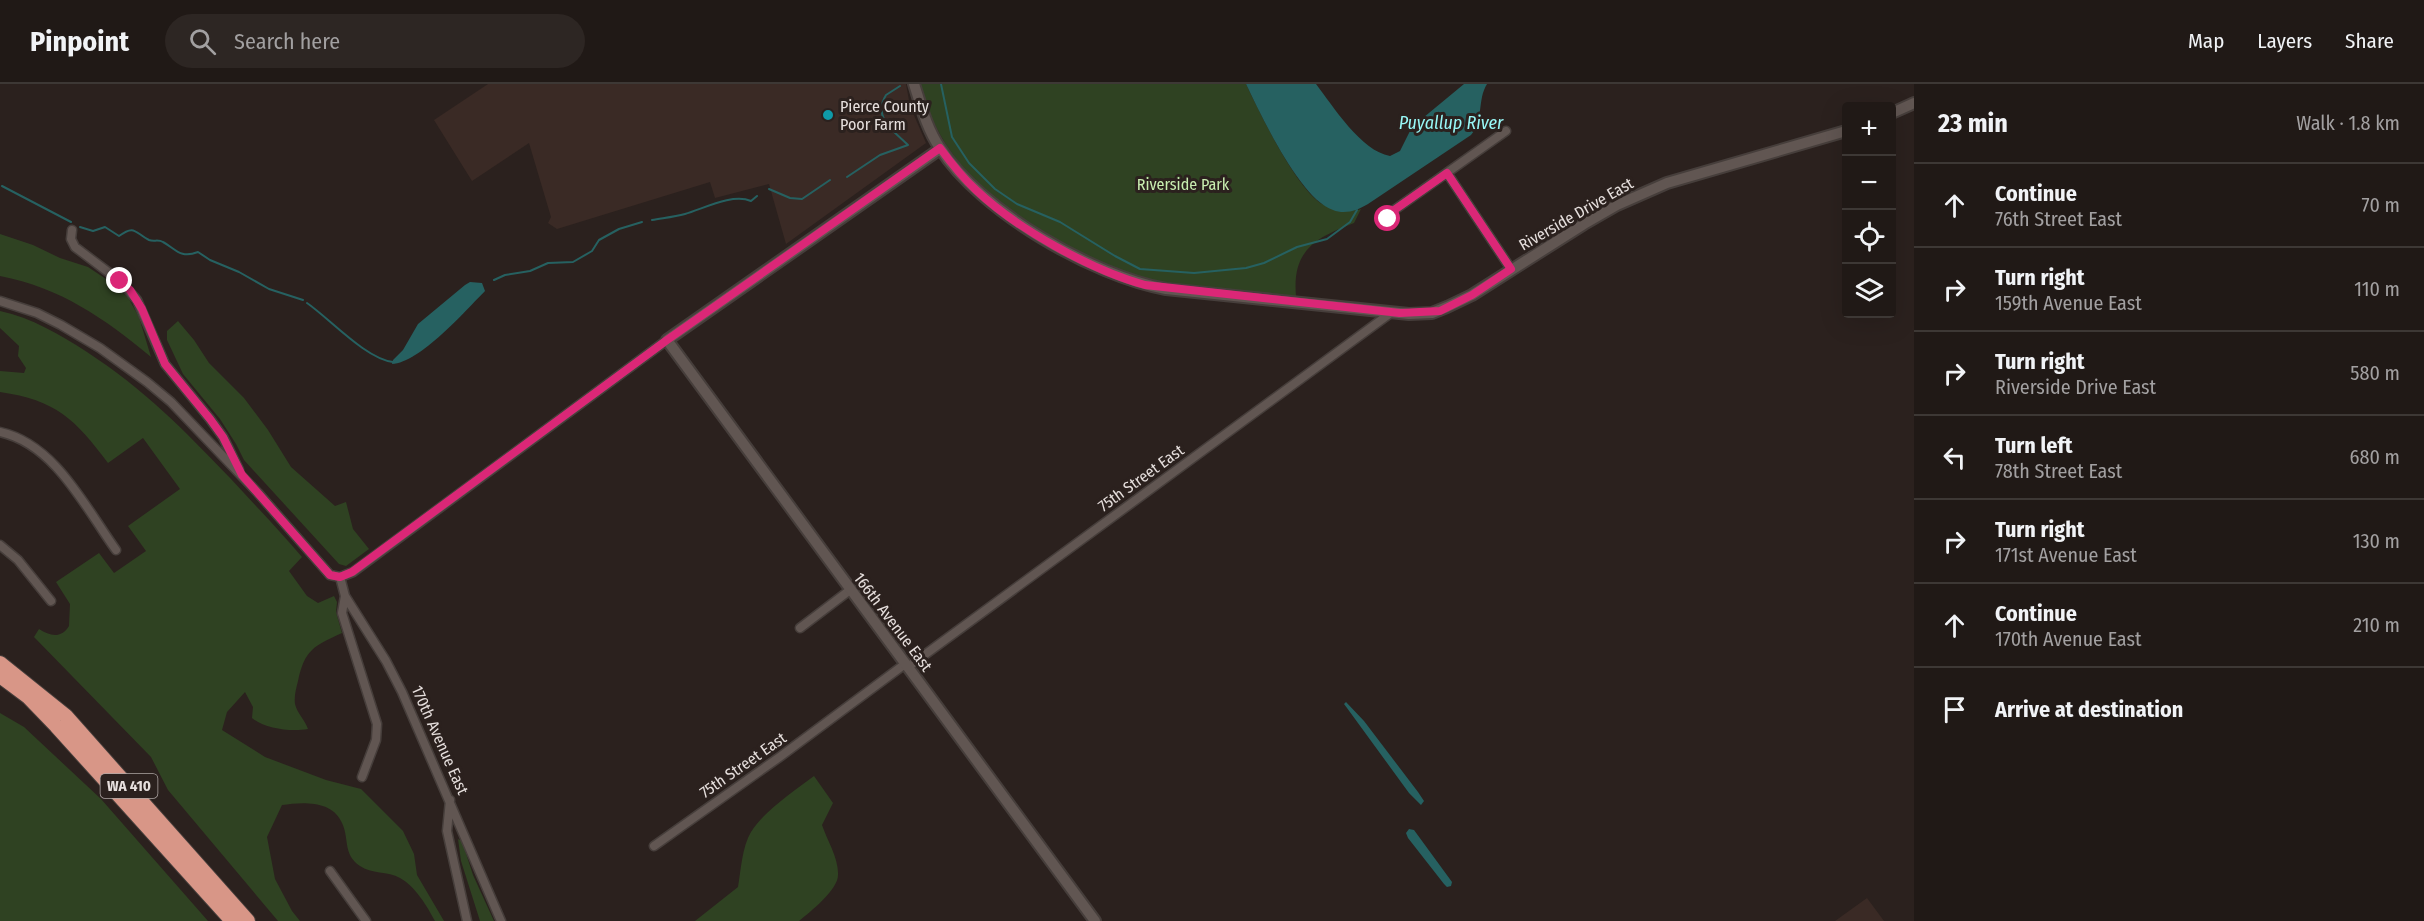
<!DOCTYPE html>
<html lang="en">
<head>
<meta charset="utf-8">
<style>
	body { margin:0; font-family:"Fira Sans Condensed",sans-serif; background:#2d2623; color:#f1f3f6 }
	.controls { position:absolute; right:18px; top:18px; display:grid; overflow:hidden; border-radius:6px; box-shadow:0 6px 24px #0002 }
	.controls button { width:54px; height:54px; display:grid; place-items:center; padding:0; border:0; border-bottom:2px solid #3d3835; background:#201916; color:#f1f3f6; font:30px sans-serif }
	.stop { position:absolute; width:18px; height:18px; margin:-14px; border:4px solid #db2777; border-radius:50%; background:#fff }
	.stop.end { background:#db2777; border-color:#fff; box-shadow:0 2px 6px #0008 }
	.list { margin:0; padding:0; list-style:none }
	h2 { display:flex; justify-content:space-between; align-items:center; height:78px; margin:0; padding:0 24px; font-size:26px }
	h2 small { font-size:20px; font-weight:400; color:#a2a0a1 }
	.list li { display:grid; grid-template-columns:39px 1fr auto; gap:18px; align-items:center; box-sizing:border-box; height:84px; padding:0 24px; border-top:2px solid #3d3835 }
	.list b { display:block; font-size:22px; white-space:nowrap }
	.list p { margin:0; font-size:20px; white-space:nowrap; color:#a2a0a1 }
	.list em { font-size:20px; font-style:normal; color:#a2a0a1 }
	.icon { flex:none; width:33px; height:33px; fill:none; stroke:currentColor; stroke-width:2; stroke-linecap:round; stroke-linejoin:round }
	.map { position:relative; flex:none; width:1914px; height:837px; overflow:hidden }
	header { display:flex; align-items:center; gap:36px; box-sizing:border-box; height:84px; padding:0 30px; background:#201916; border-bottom:2px solid #3d3835 }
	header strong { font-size:28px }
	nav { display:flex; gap:33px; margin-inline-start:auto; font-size:21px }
	.search { width:420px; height:54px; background:#2d2623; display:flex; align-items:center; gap:15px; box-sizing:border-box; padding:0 21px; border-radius:33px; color:#a2a0a1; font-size:22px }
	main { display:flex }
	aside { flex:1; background:#201916 }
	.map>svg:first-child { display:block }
	.built { fill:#3a2a25 }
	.green { fill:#2f4222 }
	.water { fill:#266161 }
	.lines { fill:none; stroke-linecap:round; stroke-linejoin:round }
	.stream { stroke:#266161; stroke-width:2 }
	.minor-casing { stroke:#463e3b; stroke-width:11 }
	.tertiary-casing { stroke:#463e3b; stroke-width:14 }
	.trunk-casing { stroke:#463e3b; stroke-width:16 }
	.minor { stroke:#615652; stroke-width:8 }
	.tertiary { stroke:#615652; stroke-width:10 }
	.trunk { stroke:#d89687; stroke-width:14 }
	.route { stroke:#db2777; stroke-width:8 }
	.culture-dot { fill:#0f9aa8; stroke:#2b211e; stroke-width:2 }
	.labels { text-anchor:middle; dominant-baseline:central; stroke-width:6; stroke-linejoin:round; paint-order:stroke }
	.shield { fill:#2b211e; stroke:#aea6a4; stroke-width:1.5 }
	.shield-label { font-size:15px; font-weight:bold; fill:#e6dfdd }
	.poi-label { font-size:16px; fill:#e6dfdd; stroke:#2b211e; text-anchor:start }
	.park-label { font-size:16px; fill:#c8edb0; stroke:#2b211e }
	.street-label { font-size:16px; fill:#e6dfdd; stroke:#2b211e }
	.water-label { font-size:18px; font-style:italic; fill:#98f8f7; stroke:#2b211e }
</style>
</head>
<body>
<header>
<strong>Pinpoint</strong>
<div class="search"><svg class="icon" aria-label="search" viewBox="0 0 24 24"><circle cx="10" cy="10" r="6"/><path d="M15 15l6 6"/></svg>Search here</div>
<nav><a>Map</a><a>Layers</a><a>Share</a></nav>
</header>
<main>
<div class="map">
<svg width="1914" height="837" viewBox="0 0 1914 837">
	<rect width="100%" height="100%" fill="#2b211e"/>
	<path class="built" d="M488 0H906L910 22 926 59 786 160 769 100 715 114 710 98 557 145 548 139 551 133 529 59 472 97 434 36Z
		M1867 814 1884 837H1835Z"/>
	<path class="green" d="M920 0H1246C1260 29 1297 107 1324 121 1333 126 1352 128 1361 125L1354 139C1315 154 1292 166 1296 212 1264 209 1232 206 1200 203 1180 201 1160 200 1141 196 1115 190 1093 176 1070 163 999 122 942 84 920 0Z
		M0 150 33 161 60 174 88 183 115 201 129 215 139 233 151 273C104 234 61 204 0 192Z
		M0 227C32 234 59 250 87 268 145 306 183 345 231 395 255 421 279 446 302 473L289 487 307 512 318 519 334 512 337 518 336 528 342 549C314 562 305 565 298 597 296 605 294 612 295 620 297 629 305 636 308 645 291 648 265 645 252 634L253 623 245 608 227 628 222 646 265 673 326 696 361 705 403 747 414 770 417 791 444 837H435C427 822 415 802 400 794 388 787 371 790 360 782 342 770 350 753 341 737 331 716 301 718 282 721L267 753 275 795 292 827 300 837H278L168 706 151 673 34 553 39 545C50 552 61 555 69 542L70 520 56 498 99 469 114 489 146 467 128 442 180 405 143 354 108 379C75 335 56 316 0 308V287L24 289 26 284 18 272 19 262 0 244Z
		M178 237 194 256 209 279 244 314 268 346 291 383 335 422 346 418 353 445 369 465 346 482 339 480 244 376 236 360 220 335 183 290 167 256V247Z
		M0 629 24 643 101 715 208 837H0Z
		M814 692 833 719 822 741C827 756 839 775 838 791 838 806 810 828 799 837H695L738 803C741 786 742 763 751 748 764 727 794 707 814 692Z
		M458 755 462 757 473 791 494 837H480L461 777Z"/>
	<path class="water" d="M1246 0H1316C1333 22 1361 67 1390 72L1400 67 1412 43 1464 0H1487C1477 16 1484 36 1471 51L1368 120C1358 126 1345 131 1333 126 1300 115 1261 31 1246 0Z
		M470 198 482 199 485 207C466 226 420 279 392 280L393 276 403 266 418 240 465 201Z
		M1346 618 1364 637 1418 708 1424 717 1421 721 1409 709 1347 624 1344 620Z
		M1409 745 1414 746 1452 798 1451 802 1447 803 1444 800 1408 754 1406 749Z"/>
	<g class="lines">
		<path class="stream" d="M941 0 952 53 969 79 995 105 1017 120 1060 138 1115 172 1140 185 1194 189 1246 184 1264 179 1297 163 1327 155 1350 138 1357 126
			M847 93 880 71 908 61C894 47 872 34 886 11L900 2
			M2 102 71 138
			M769 105 790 114 802 115 830 96
			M652 136C663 134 674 133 685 130 703 125 732 109 751 117L757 112
			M80 143 93 147 105 143 119 152C135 140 135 149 149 156 154 158 158 155 163 158 176 165 180 175 198 168L210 176 239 188 269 205 303 216
			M494 196 505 191 530 187 548 179 573 178 592 167 599 156 619 145 642 138
			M307 219C330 235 366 275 393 278"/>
		<defs>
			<path id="minor" d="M1447 89 1511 185
				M1388 135 1390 129 1506 47
				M72 146 71 155 75 163 120 197 137 216 165 280 210 335 223 353 239 386
				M0 217 37 229 61 241 100 264 147 298 171 318 258 409 330 491 340 493 353 488 667 256
				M0 348C55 360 85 423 116 466
				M0 461 18 476 51 517
				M340 493 345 512 386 577 402 608 501 837
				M345 512 342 529 377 640 376 656 362 693
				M800 544 850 506
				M908 583 1392 228
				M450 716 447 747 467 837
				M654 762 781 672 905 580
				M330 787 366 837"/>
			<path id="tertiary" d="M914 0C921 22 927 45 940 64 980 127 1093 192 1166 205L1409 230 1432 229 1447 223 1472 211 1584 140 1617 121 1667 99 1846 47
				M1892 29 1914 19
				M940 65 667 256 1095 837"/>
			<path id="trunk" d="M0 579 66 632 248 837
				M0 592 28 613 56 642 232 837"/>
		</defs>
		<use href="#minor" class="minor-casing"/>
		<use href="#tertiary" class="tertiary-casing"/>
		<use href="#trunk" class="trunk-casing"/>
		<use href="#minor" class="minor"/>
		<use href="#tertiary" class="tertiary"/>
		<use href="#trunk" class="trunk"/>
	</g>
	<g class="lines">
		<path class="route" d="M120 197 130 206 142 225 165 280 210 335 223 353 242 391 330 491 340 493 352 488 667 256 940 64C951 79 963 94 976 106 1017 145 1091 186 1145 201L1400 229 1440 227 1472 211 1511 185 1447 89 1390 129 1388 135"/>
	</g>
	<circle class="culture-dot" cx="828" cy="31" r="6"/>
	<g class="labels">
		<rect class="shield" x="100.5" y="690" width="57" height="24" rx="4.5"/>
		<g class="shield-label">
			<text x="129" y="702">WA 410</text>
		</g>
		<g class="poi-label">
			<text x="840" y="22">Pierce County<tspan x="840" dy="18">Poor Farm</tspan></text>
		</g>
		<g class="park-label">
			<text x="1183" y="100">Riverside Park</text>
		</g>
		<g class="street-label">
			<text transform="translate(1576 130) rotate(-30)">Riverside Drive East</text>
			<text transform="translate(1141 394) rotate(-36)">75th Street East</text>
			<text transform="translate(893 538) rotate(53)">166th Avenue East</text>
			<text transform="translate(440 656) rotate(66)">170th Avenue East</text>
			<text transform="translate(743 681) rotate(-35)">75th Street East</text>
		</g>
		<g class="water-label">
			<text x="1451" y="39">Puyallup River</text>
		</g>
	</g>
</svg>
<div class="controls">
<button>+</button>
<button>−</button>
<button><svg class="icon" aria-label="locate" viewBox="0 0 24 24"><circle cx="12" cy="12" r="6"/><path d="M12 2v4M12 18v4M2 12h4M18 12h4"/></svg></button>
<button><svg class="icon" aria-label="layers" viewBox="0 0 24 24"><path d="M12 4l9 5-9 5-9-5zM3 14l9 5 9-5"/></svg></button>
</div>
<div class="stop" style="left:1388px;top:135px"></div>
<div class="stop end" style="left:120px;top:197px"></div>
</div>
<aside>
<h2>23 min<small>Walk · 1.8 km</small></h2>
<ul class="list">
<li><svg class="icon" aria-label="ahead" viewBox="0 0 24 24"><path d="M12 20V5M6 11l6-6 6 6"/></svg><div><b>Continue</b><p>76th Street East</p></div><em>70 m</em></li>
<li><svg class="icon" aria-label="right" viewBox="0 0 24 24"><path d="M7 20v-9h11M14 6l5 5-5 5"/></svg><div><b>Turn right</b><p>159th Avenue East</p></div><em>110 m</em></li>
<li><svg class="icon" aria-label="right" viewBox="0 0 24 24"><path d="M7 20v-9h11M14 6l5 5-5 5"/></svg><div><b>Turn right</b><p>Riverside Drive East</p></div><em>580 m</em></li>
<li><svg class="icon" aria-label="left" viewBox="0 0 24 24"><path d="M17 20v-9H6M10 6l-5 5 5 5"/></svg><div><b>Turn left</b><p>78th Street East</p></div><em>680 m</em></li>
<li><svg class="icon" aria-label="right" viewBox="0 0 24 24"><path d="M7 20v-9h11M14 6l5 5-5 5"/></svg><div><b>Turn right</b><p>171st Avenue East</p></div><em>130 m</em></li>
<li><svg class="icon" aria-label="ahead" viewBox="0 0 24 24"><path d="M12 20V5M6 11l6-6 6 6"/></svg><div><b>Continue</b><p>170th Avenue East</p></div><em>210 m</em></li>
<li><svg class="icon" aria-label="arrive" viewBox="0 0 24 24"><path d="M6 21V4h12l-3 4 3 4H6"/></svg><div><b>Arrive at destination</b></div></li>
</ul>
</aside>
</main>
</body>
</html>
